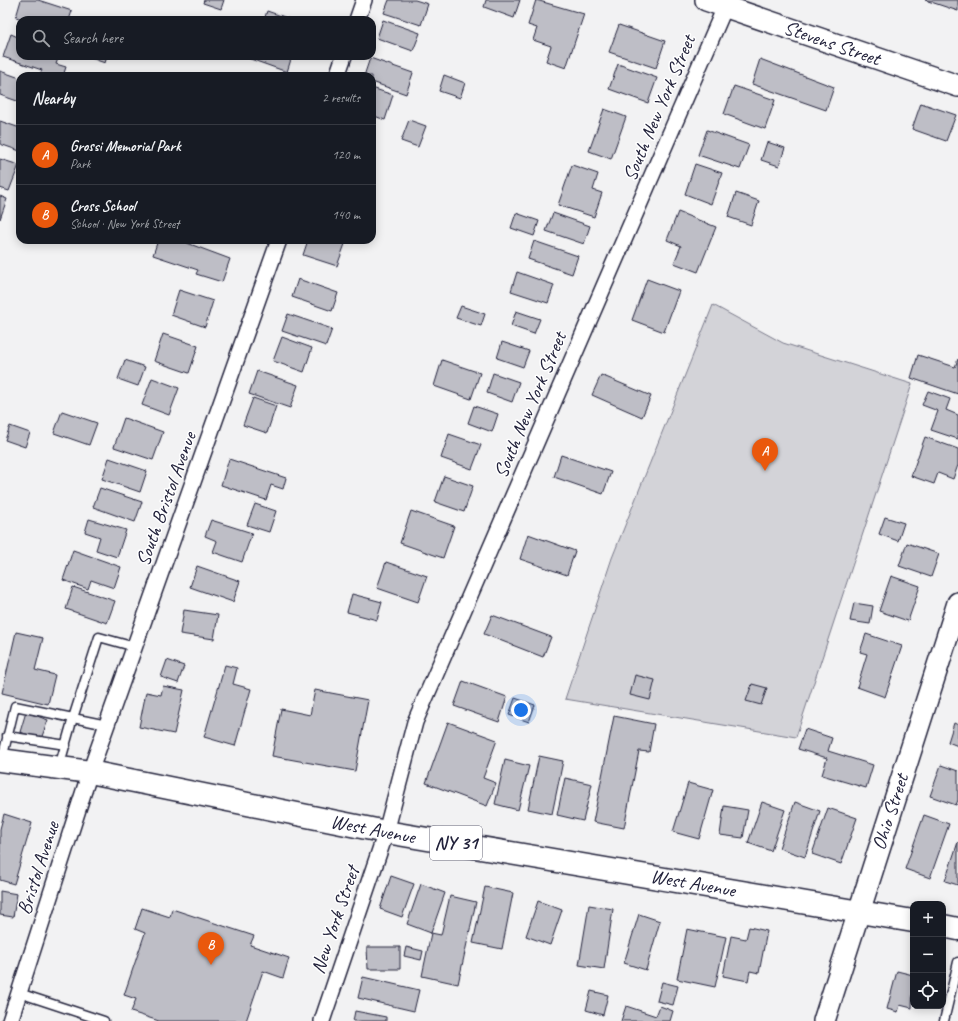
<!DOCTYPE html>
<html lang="en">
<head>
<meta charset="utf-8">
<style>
	body { margin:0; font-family:Caveat,sans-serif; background:#20242c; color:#f1f3f6 }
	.controls { position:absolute; right:12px; bottom:12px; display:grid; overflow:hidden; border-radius:8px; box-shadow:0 2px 10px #0003 }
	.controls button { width:36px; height:36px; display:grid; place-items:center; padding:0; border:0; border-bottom:1px solid #363941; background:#171b24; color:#f1f3f6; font:20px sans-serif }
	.you { position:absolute; left:521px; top:710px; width:14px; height:14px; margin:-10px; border:3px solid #fff; border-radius:50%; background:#1a73e8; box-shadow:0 0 0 6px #1a73e833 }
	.badge { display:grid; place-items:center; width:26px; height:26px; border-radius:50%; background:#ea580c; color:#fff; font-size:13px; font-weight:700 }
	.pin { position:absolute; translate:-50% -33px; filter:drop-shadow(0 1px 2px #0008) }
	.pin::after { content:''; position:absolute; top:21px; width:14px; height:12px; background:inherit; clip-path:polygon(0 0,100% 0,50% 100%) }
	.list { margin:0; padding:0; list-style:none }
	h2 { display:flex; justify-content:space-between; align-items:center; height:52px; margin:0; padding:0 16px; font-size:17px }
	h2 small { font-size:13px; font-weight:400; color:#9ea1a6 }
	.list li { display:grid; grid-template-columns:26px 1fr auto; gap:12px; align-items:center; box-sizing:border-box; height:60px; padding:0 16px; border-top:1px solid #363941 }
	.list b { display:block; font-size:15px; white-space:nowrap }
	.list p { margin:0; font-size:13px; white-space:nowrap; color:#9ea1a6 }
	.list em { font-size:13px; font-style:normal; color:#9ea1a6 }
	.icon { flex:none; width:22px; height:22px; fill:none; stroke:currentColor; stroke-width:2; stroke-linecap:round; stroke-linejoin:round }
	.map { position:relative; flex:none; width:958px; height:1021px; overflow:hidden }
	.search { position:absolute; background:#171b24; box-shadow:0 2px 10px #0003; left:16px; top:16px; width:360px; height:44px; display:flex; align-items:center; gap:10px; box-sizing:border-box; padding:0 14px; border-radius:12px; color:#9ea1a6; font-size:15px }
	.panel { position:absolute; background:#171b24; box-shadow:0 2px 10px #0003; left:16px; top:72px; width:360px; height:172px; border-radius:12px }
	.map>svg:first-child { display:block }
	.green { fill:#d3d3d8; stroke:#7a7a8a }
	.building { fill:#bebec6; stroke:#22223b }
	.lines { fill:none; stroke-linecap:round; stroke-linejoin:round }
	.lane-casing { stroke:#22223b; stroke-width:11 }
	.street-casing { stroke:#22223b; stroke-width:18 }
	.secondary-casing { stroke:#22223b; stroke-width:24 }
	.highway-casing { stroke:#22223b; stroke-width:25 }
	.lane { stroke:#fff; stroke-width:8 }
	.street { stroke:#fff; stroke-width:15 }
	.secondary { stroke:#fff; stroke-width:21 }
	.highway { stroke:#fff; stroke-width:22 }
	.labels { text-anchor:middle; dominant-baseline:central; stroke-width:3; stroke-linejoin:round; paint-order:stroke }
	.shield { fill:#fff; stroke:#646476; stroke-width:1 }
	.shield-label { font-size:19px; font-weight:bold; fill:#22223b }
	.street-label { font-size:20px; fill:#22223b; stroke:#fff }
</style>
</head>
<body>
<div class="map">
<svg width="958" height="1021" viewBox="0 0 958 1021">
	<rect width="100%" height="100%" fill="#f2f2f3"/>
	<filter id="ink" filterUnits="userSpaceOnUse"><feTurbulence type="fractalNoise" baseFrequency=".025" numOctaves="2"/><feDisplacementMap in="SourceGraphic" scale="8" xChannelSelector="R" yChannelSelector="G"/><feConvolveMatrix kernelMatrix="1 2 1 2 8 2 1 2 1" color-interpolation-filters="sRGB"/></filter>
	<g filter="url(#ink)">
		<path class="green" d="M713 305 783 343 912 384 796 737 565 699 612 558Z"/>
		<path class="building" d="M21 0H38L72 11 69 20H25L16 17Z
			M204 0H224L221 9 203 3Z
			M389 0H415L428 4 421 25 384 13Z
			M486 0H520L514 18 484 7Z
			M536 0 584 14 566 68 546 61 551 46 533 40 537 28 528 25Z
			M925 0H958V11Z
			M267 11 293 20H264Z
			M383 20 420 33 413 51 377 38Z
			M619 25 665 41 656 68 609 52Z
			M11 34 20 38V56H59L56 64 66 67 63 76H39L42 70 3 57Z
			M85 56H107L105 63Z
			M242 56H292L287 72Z
			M370 58 413 73 406 94 372 82V76H364Z
			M760 59 834 87 826 110 752 84Z
			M618 64 657 78 648 103 609 89Z
			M0 71 20 78V102L0 95Z
			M444 75 465 83 460 98 439 91Z
			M734 86 775 100 765 129 724 114Z
			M372 88 393 95 385 120 372 115Z
			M921 103 956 115 946 141 912 129Z
			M604 109 626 117 611 159 589 151Z
			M409 120 426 126 418 147 401 141Z
			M0 121 20 128V151L0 144Z
			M707 130 749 145 740 169 698 155Z
			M767 142 785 148 779 166 761 160Z
			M0 159 19 165 9 191 0 188Z
			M695 164 722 173 711 204 685 194Z
			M572 165 598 174 593 190 602 193 594 217 558 205Z
			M736 193 759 201 751 225 728 217Z
			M0 196 7 199 0 219Z
			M678 212 716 227 698 272 674 263 681 246 667 240Z
			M516 213 539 221 534 236 511 228Z
			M553 213 590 226 584 244 546 231Z
			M158 240H187V243L230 259 222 282 196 274 198 270 153 255Z
			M308 240H332L345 244 337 266 303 255Z
			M534 241 578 256 572 274 528 259Z
			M517 272 554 285 548 303 511 291Z
			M298 279 338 293 332 311 292 297Z
			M647 279 679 291 664 332 632 320Z
			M179 290 213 301 205 327 171 315Z
			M461 306 485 314 481 326 456 318Z
			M516 311 540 319 534 334 511 326Z
			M288 314 332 329 326 346 282 331Z
			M163 334 198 346 189 373 154 361Z
			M282 337 312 348 304 372 273 361Z
			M502 342 529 351 523 367 497 358Z
			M918 355 955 367 958 359V394L911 378Z
			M125 360 145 367 138 386 118 379Z
			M442 360 480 373 471 399 434 386Z
			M257 371 298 385 290 408 249 394Z
			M493 373 519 382 512 402 487 393Z
			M601 375 651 396 642 417 592 395Z
			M152 378 179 388 169 415 142 405Z
			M928 391 950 399 946 410 958 415V439L931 430 938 411 922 405Z
			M253 398 276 406 267 433 243 425Z
			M474 406 498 414 492 432 468 423Z
			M62 411 97 423 89 445 54 433Z
			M124 418 163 432 153 460 114 447Z
			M10 426 30 433 25 447 5 440Z
			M449 434 481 445 472 469 441 458Z
			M925 437 958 449V465L953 479 938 473 934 484 911 476Z
			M561 455 611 472 603 494 554 477Z
			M109 458 147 471 140 492 102 479Z
			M229 459 286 478 283 489 271 485 266 500 221 485Z
			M444 476 473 486 464 512 435 502Z
			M100 488 142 502 135 522 93 507Z
			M255 504 276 511 269 532 247 525Z
			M411 511 454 526 443 558 400 543Z
			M885 517 904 523 898 541 879 534Z
			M89 519 126 530 117 557 96 550 100 537 85 532Z
			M211 520 252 533 242 562 213 552 217 541 205 536Z
			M528 534 575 551 567 575 520 559Z
			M907 543 939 554 931 577 899 566Z
			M73 550 121 567 114 588 91 580 88 589 63 580Z
			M386 562 427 576 418 602 377 588Z
			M197 566 240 581 233 602 190 587Z
			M891 576 920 586 908 621 879 611Z
			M73 587 115 601 107 623 66 609Z
			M352 594 382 602 377 620 347 612Z
			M854 603 873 606 870 624 850 621Z
			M184 610 218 615 214 639 180 634Z
			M492 615 551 637 543 657 484 634Z
			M16 632 43 638 35 670 55 675 48 704 2 693Z
			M866 634 902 646 885 697 857 687 867 654 860 652Z
			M167 660 184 666 178 683 161 677Z
			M225 665 237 668 233 684 251 689 235 746 204 737Z
			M635 675 655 680 650 700 630 695Z
			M463 681 507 697 499 722 454 706Z
			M752 684 767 688 761 705 746 701Z
			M163 686 184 690 174 734 139 727 146 692 161 695Z
			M315 690 368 700 355 771 272 756 281 709 310 715Z
			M515 698 535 705 529 722 509 715Z
			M26 712 48 720 41 739 20 732Z
			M614 716 654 724 649 752 639 751 624 828 593 822Z
			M448 722 497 740 483 778 496 783 487 806 426 783Z
			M954 723 958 725V746L948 742Z
			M805 729 832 738 828 751 873 765 866 788 822 775 827 758 798 749Z
			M539 756 563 761 552 814 528 809Z
			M505 760 529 766 518 810 495 804Z
			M941 765 958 771V800L956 805 930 796Z
			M565 778 592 784 583 821 557 815Z
			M688 783 713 790 699 839 673 832Z
			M762 802 785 810 771 851 748 843Z
			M795 802 820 811 805 857 779 848Z
			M724 806 748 810 743 838 720 835Z
			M828 808 857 818 841 864 812 854Z
			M4 814 32 823 14 884 0 880V829Z
			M924 815 949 824 930 878 905 869Z
			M958 842V885L945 881Z
			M391 876 414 884 402 917 380 909Z
			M421 884 445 893 431 933 407 924Z
			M485 887 513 893 502 949 473 943Z
			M0 891 17 894 13 917 0 915Z
			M450 896 476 902 458 984 422 976 431 933 441 935Z
			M538 901 562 910 550 945 526 936Z
			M589 905 613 909 604 969 579 965Z
			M142 908 170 917 172 909 254 936 250 945 289 958 283 978 263 971 246 1021H159L131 1012 136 999 124 995 145 933 135 929Z
			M639 914 660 921 646 970 624 963Z
			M749 927 767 931 759 973 750 971 748 981 723 976 731 936 746 939Z
			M687 929 726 937 715 987 677 979Z
			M367 947H400V969H368Z
			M406 947 423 951 421 960 404 956Z
			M897 971 913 975 912 1008 900 1005 898 1012 887 1009Z
			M363 977 419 990 414 1011 358 998Z
			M662 982 678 986 673 1005 657 1001Z
			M591 991 608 995 603 1015 586 1010Z
			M626 1006 656 1016 660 1006 673 1011 670 1021H621Z
			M355 1011 386 1017V1021H353Z"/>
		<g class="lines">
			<defs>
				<path id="lane" d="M107 725 73 718 99 637 135 647
					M7 736 66 745
					M2 759 15 706 73 718 59 767
					M19 993 104 1021
					M944 1021 958 962"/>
				<path id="street" d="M357 20 364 0
					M337 76 344 56
					M10 1021 90 772 279 240
					M322 1021 386 832 415 722 728 0"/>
				<path id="secondary" d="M706 0 958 86
					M824 1021 958 603"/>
				<path id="highway" d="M0 760 90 772 386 832 913 921
					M943 926 958 929"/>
			</defs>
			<use href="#lane" class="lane-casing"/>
			<use href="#street" class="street-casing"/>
			<use href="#secondary" class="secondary-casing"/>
			<use href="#highway" class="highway-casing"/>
			<use href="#lane" class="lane"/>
			<use href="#street" class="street"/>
			<use href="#secondary" class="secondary"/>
			<use href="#highway" class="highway"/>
		</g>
	</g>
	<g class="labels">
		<rect class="shield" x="430" y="826" width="52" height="34" rx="3"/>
		<g class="shield-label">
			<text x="456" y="843">NY 31</text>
		</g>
		<g class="street-label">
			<text transform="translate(832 43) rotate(19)">Stevens Street</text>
			<text transform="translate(659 108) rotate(-67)">South New York Street</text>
			<text transform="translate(530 405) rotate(-67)">South New York Street</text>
			<text transform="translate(166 499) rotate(-70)">South Bristol Avenue</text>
			<text transform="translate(890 812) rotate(-72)">Ohio Street</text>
			<text transform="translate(373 829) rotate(11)">West Avenue</text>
			<text transform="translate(38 868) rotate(-72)">Bristol Avenue</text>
			<text transform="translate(693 883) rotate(10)">West Avenue</text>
			<text transform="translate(335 920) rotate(-71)">New York Street</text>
		</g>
	</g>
</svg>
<div class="controls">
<button>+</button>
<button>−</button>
<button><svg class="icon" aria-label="locate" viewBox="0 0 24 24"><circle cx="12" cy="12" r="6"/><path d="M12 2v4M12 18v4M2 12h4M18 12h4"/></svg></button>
</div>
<div class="you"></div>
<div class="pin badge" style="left:765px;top:471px">A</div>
<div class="pin badge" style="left:211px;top:965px">B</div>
<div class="search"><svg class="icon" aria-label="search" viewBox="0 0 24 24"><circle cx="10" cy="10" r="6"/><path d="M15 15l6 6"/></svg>Search here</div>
<section class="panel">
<h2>Nearby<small>2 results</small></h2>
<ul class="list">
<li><span class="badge">A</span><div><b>Grossi Memorial Park</b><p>Park</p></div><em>120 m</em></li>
<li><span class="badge">B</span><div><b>Cross School</b><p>School · New York Street</p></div><em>140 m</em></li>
</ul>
</section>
</div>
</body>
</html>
